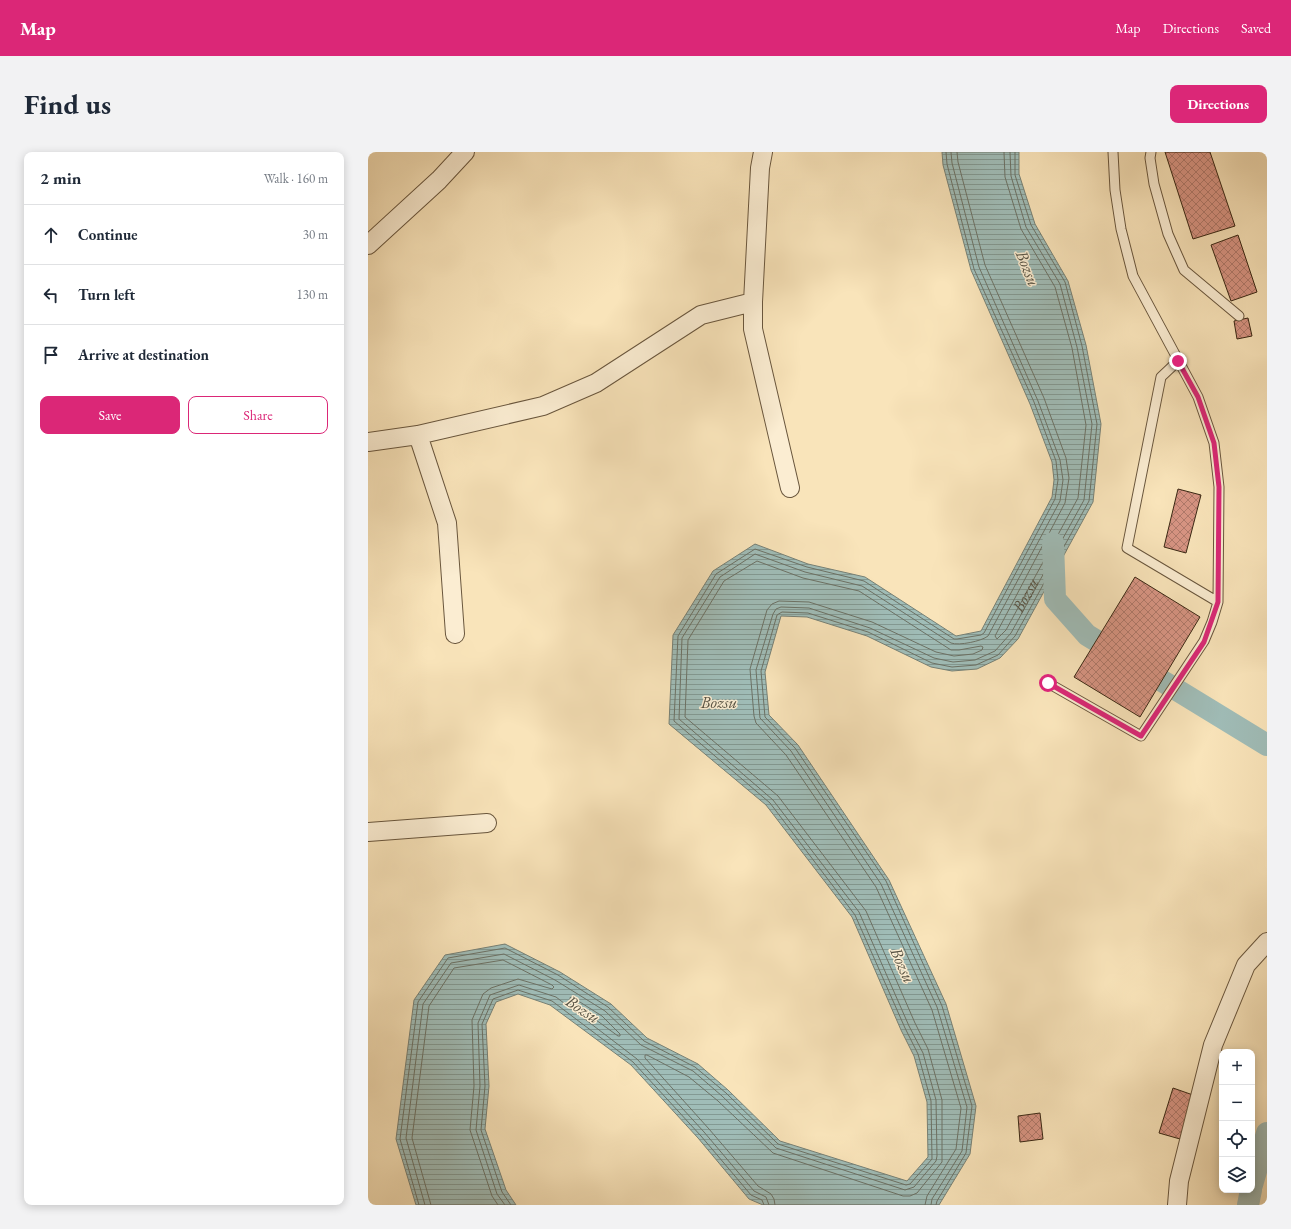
<!DOCTYPE html>
<html lang="en">
<head>
<meta charset="utf-8">
<style>
	body { margin:0; font-family:"EB Garamond",serif; background:#f2f2f3; color:#1f2937 }
	.controls { position:absolute; right:12px; bottom:12px; display:grid; overflow:hidden; border-radius:8px; box-shadow:0 2px 10px #0003 }
	.controls button { width:36px; height:36px; display:grid; place-items:center; padding:0; border:0; border-bottom:1px solid #e0e1e3; background:#fff; color:#1f2937; font:20px sans-serif }
	.stop { position:absolute; width:12px; height:12px; margin:-9px; border:3px solid #db2777; border-radius:50%; background:#fff }
	.stop.end { background:#db2777; border-color:#fff; box-shadow:0 1px 4px #0008 }
	.list { margin:0; padding:0; list-style:none }
	h2 { display:flex; justify-content:space-between; align-items:center; height:52px; margin:0; padding:0 16px; font-size:17px }
	h2 small { font-size:13px; font-weight:400; color:#747a83 }
	.list li { display:grid; grid-template-columns:26px 1fr auto; gap:12px; align-items:center; box-sizing:border-box; height:60px; padding:0 16px; border-top:1px solid #e0e1e3 }
	.list b { display:block; font-size:15px; white-space:nowrap }
	.list em { font-size:13px; font-style:normal; color:#747a83 }
	.actions { display:flex; gap:8px; padding:12px 16px }
	.actions a { flex:1; padding:9px 0; border:1px solid #db2777; border-radius:8px; text-align:center; font-size:14px; color:#db2777 }
	.actions .main { background:#db2777; color:#fff }
	.icon { flex:none; width:22px; height:22px; fill:none; stroke:currentColor; stroke-width:2; stroke-linecap:round; stroke-linejoin:round }
	.map { position:relative; flex:none; width:899px; height:1053px; overflow:hidden; border-radius:8px }
	header { display:flex; align-items:center; gap:24px; box-sizing:border-box; height:56px; padding:0 20px; background:#db2777; color:#fff }
	header strong { font-size:19px }
	nav { display:flex; gap:22px; margin-inline-start:auto; font-size:14px }
	.intro { display:flex; align-items:center; justify-content:space-between; box-sizing:border-box; height:96px; padding:0 24px }
	h1 { margin:0; font-size:28px }
	.button { padding:10px 18px; border-radius:8px; background:#db2777; color:#fff; font-size:14px; font-weight:700 }
	main { display:flex; gap:24px; padding:0 24px }
	aside { flex:1; background:#fff; border-radius:8px; box-shadow:0 2px 10px #0003 }
	.map>svg:first-child { display:block }
	.water { fill:url(#water-rules); stroke:#778176 }
	.lines { fill:none; stroke-linecap:round; stroke-linejoin:round }
	.shore { stroke:#6c7266; stroke-width:1 }
	.canal { stroke:#a0bdb8; stroke-width:22 }
	.building { fill:url(#building-cross-hatch); stroke:#392713 }
	.service-casing { stroke:#69563d; stroke-width:11 }
	.minor-casing { stroke:#69563d; stroke-width:20 }
	.service { stroke:#fbedd2; stroke-width:9 }
	.minor { stroke:#fbedd2; stroke-width:18 }
	.route { stroke:#db2777; stroke-width:5 }
	.labels { text-anchor:middle; dominant-baseline:central; stroke-width:3; stroke-linejoin:round; paint-order:stroke }
	.water-label { font-size:17px; font-style:italic; fill:#585445; stroke:#fbedd2 }
</style>
</head>
<body>
<header>
<strong>Map</strong>
<nav><a>Map</a><a>Directions</a><a>Saved</a></nav>
</header>
<div class="intro"><h1>Find us</h1><a class="button">Directions</a></div>
<main>
<aside>
<h2>2 min<small>Walk · 160 m</small></h2>
<ul class="list">
<li><svg class="icon" aria-label="ahead" viewBox="0 0 24 24"><path d="M12 20V5M6 11l6-6 6 6"/></svg><div><b>Continue</b></div><em>30 m</em></li>
<li><svg class="icon" aria-label="left" viewBox="0 0 24 24"><path d="M17 20v-9H6M10 6l-5 5 5 5"/></svg><div><b>Turn left</b></div><em>130 m</em></li>
<li><svg class="icon" aria-label="arrive" viewBox="0 0 24 24"><path d="M6 21V4h12l-3 4 3 4H6"/></svg><div><b>Arrive at destination</b></div></li>
</ul>
<div class="actions"><a class="main">Save</a><a>Share</a></div>
</aside>
<div class="map">
<svg width="899" height="1053" viewBox="0 0 899 1053">
	<defs>
		<pattern id="water-rules" width="6" height="5" patternUnits="userSpaceOnUse"><rect width="6" height="5" fill="#a0bdb8"/><path d="M0 2.5h6" fill="none" stroke="#839a94"/></pattern>
		<pattern id="building-cross-hatch" width="8" height="8" patternUnits="userSpaceOnUse"><rect width="8" height="8" fill="#d79483"/><path d="M0 0l8 8M0 8l8-8" fill="none" stroke="#af796a"/></pattern>
	</defs>
	<rect width="100%" height="100%" fill="#f9e4ba"/>
	<filter id="stains"><feTurbulence type="fractalNoise" baseFrequency=".005" numOctaves="4"/><feColorMatrix values="0 0 0 0 .2 0 0 0 0 .09 0 0 0 0 .02 0 0 0 .5 -.17"/></filter>
	<radialGradient id="worn" r=".72"><stop offset=".6" stop-color="#630" stop-opacity="0"/><stop offset="1" stop-color="#630" stop-opacity=".3"/></radialGradient>
	<path class="water" d="M574 0H651V22L667 72 700 129 718 193 733 272 725 350 650 487 632 506 609 517 584 519 563 515 499 484 439 465 413 464 397 520 401 563 430 593 521 728 578 852 608 954 602 1002 571 1053H395L381 1047 330 986 263 913 182 853 150 842 128 850 118 872 121 934 117 977 138 1038 148 1053H48L28 987 46 848 77 803 137 792 192 820 243 852 279 886 330 912 360 938 412 989 539 1029 560 1005 559 950 546 904 533 878 484 765 398 653 301 572 305 483 345 419 387 392 440 412 497 425 588 484 613 479 684 345 686 328 684 310 662 252 603 118 575 13Z"/>
	<g class="lines">
		<g class="shore">
			<path id="s1" d="M589 0 590 10 617 113 676 246 698 306 701 326 697 351 627 484 629 487 638 478 710 346 718 273 704 196 687 135 653 77 637 25 636 0"/>
			<path d="M204 845 234 864 252 882V884H250L202 849V846Z"/>
			<path d="M51 1053 32 987 50 850 80 806 137 796 190 823 240 855 276 889 327 915 358 941 410 992 538 1033 542 1032 564 1007 563 949 550 902 537 876 487 763 402 651 306 569 310 484 348 422 387 397 439 415 496 429 586 487H589L613 483 616 481 687 347 690 328 688 309 666 250 606 117 579 12 578 0"/>
			<path d="M57 1053 38 986 55 852 83 811 136 802 187 828 237 859 273 893 325 919 354 944 408 996 537 1038 546 1035 568 1009 569 1004 568 948 555 901 541 874 491 760 405 648 311 567 314 486 352 425 387 402 437 420 494 434 583 491C591 494 614 489 620 484L692 349 695 328 692 308 670 249 611 115 584 11 583 0"/>
			<path d="M63 1053 44 986 61 854 86 816 135 808 184 833 186 835 184 837 150 827 123 836 115 842 104 868 106 934 102 978 124 1044 130 1053"/>
			<path d="M137 1053 129 1042 108 978 112 934 110 871 122 843 151 833 188 845 269 907 336 980 386 1039 398 1045 401 1053"/>
			<path d="M143 1053 134 1040 113 978 117 934 114 872 125 847 150 838 184 849 265 910 333 984 383 1043 394 1048 396 1053"/>
			<path d="M407 1053 406 1047 403 1042 390 1034 341 977 277 906V903H279L321 925 350 949 405 1001 535 1044H542L549 1041 574 1010V948L560 897 547 871 498 759 410 644 317 565 320 488 356 429 389 409 435 426 491 439 583 498H591L613 494 615 495 614 498 605 502 586 504 568 500 504 470 441 450 411 449 404 452 399 458 382 517 386 564 388 571 418 603 508 735 564 858 593 956 588 997 559 1044 557 1053"/>
			<path d="M563 1053 564 1047 594 999 599 955 569 855 513 732 423 599 392 566 388 518 405 462 408 457 413 455 441 456 502 476 566 506 585 510 607 508 627 499 643 481 716 348 724 272 709 195 692 132 658 75 643 24 642 0"/>
			<path d="M568 1053 569 1049 598 1001 604 954 574 854 518 729 427 596 397 565 393 519 409 463 414 460 440 461 500 480 564 511 584 515 608 513 630 503 647 484 721 349 729 272 714 194 697 130 663 73 647 23V0"/>
		</g>
		<path class="canal" d="M685 391 687 447 719 483 899 593
			M884 1033 899 981
			M880 1053 883 1038"/>
	</g>
	<path class="building" d="M797 0H842L867 74 825 87Z
		M870 83 889 140 863 149 843 93Z
		M880 166 884 184 869 187 866 169Z
		M810 337 833 343 818 401 796 395Z
		M767 425 832 465 772 565 706 525Z
		M805 936 825 943 812 987 791 981Z
		M672 961 675 987 652 990 650 964Z"/>
	<g class="lines">
		<defs>
			<path id="service" d="M783 0 782 6 786 32 800 82 816 118 871 164
				M810 209 793 225 759 396 850 450
				M680 531 773 584 836 489 844 470 850 450 851 335 846 291 830 245 765 124 753 77 747 38 745 0"/>
			<path id="minor" d="M395 0 392 16 385 150V177L422 336
				M0 93 71 28 97 0
				M50 283 79 371 87 482
				M0 290 50 283 175 254 228 231 333 163 385 150
				M0 680 119 671
				M809 1053 811 1029 845 893 878 813 899 790"/>
		</defs>
		<use href="#service" class="service-casing"/>
		<use href="#minor" class="minor-casing"/>
		<use href="#service" class="service"/>
		<use href="#minor" class="minor"/>
	</g>
	<g class="lines">
		<path class="route" d="M680 531 773 584 836 490 850 450 851 335 846 291 830 245 810 209"/>
	</g>
	<g class="labels">
		<g class="water-label">
			<text transform="translate(660 116) rotate(68)">Bozsu</text>
			<text stroke="none"><textPath href="#s1" startOffset="578">Bozsu</textPath></text>
			<text x="351" y="550">Bozsu</text>
			<text transform="translate(535 813) rotate(66)">Bozsu</text>
			<text transform="translate(215 857) rotate(33)">Bozsu</text>
		</g>
	</g>
	<rect width="100%" height="100%" filter="url(#stains)"/>
	<rect width="100%" height="100%" fill="url(#worn)"/>
</svg>
<div class="controls">
<button>+</button>
<button>−</button>
<button><svg class="icon" aria-label="locate" viewBox="0 0 24 24"><circle cx="12" cy="12" r="6"/><path d="M12 2v4M12 18v4M2 12h4M18 12h4"/></svg></button>
<button><svg class="icon" aria-label="layers" viewBox="0 0 24 24"><path d="M12 4l9 5-9 5-9-5zM3 14l9 5 9-5"/></svg></button>
</div>
<div class="stop" style="left:680px;top:531px"></div>
<div class="stop end" style="left:810px;top:209px"></div>
</div>
</main>
</body>
</html>
